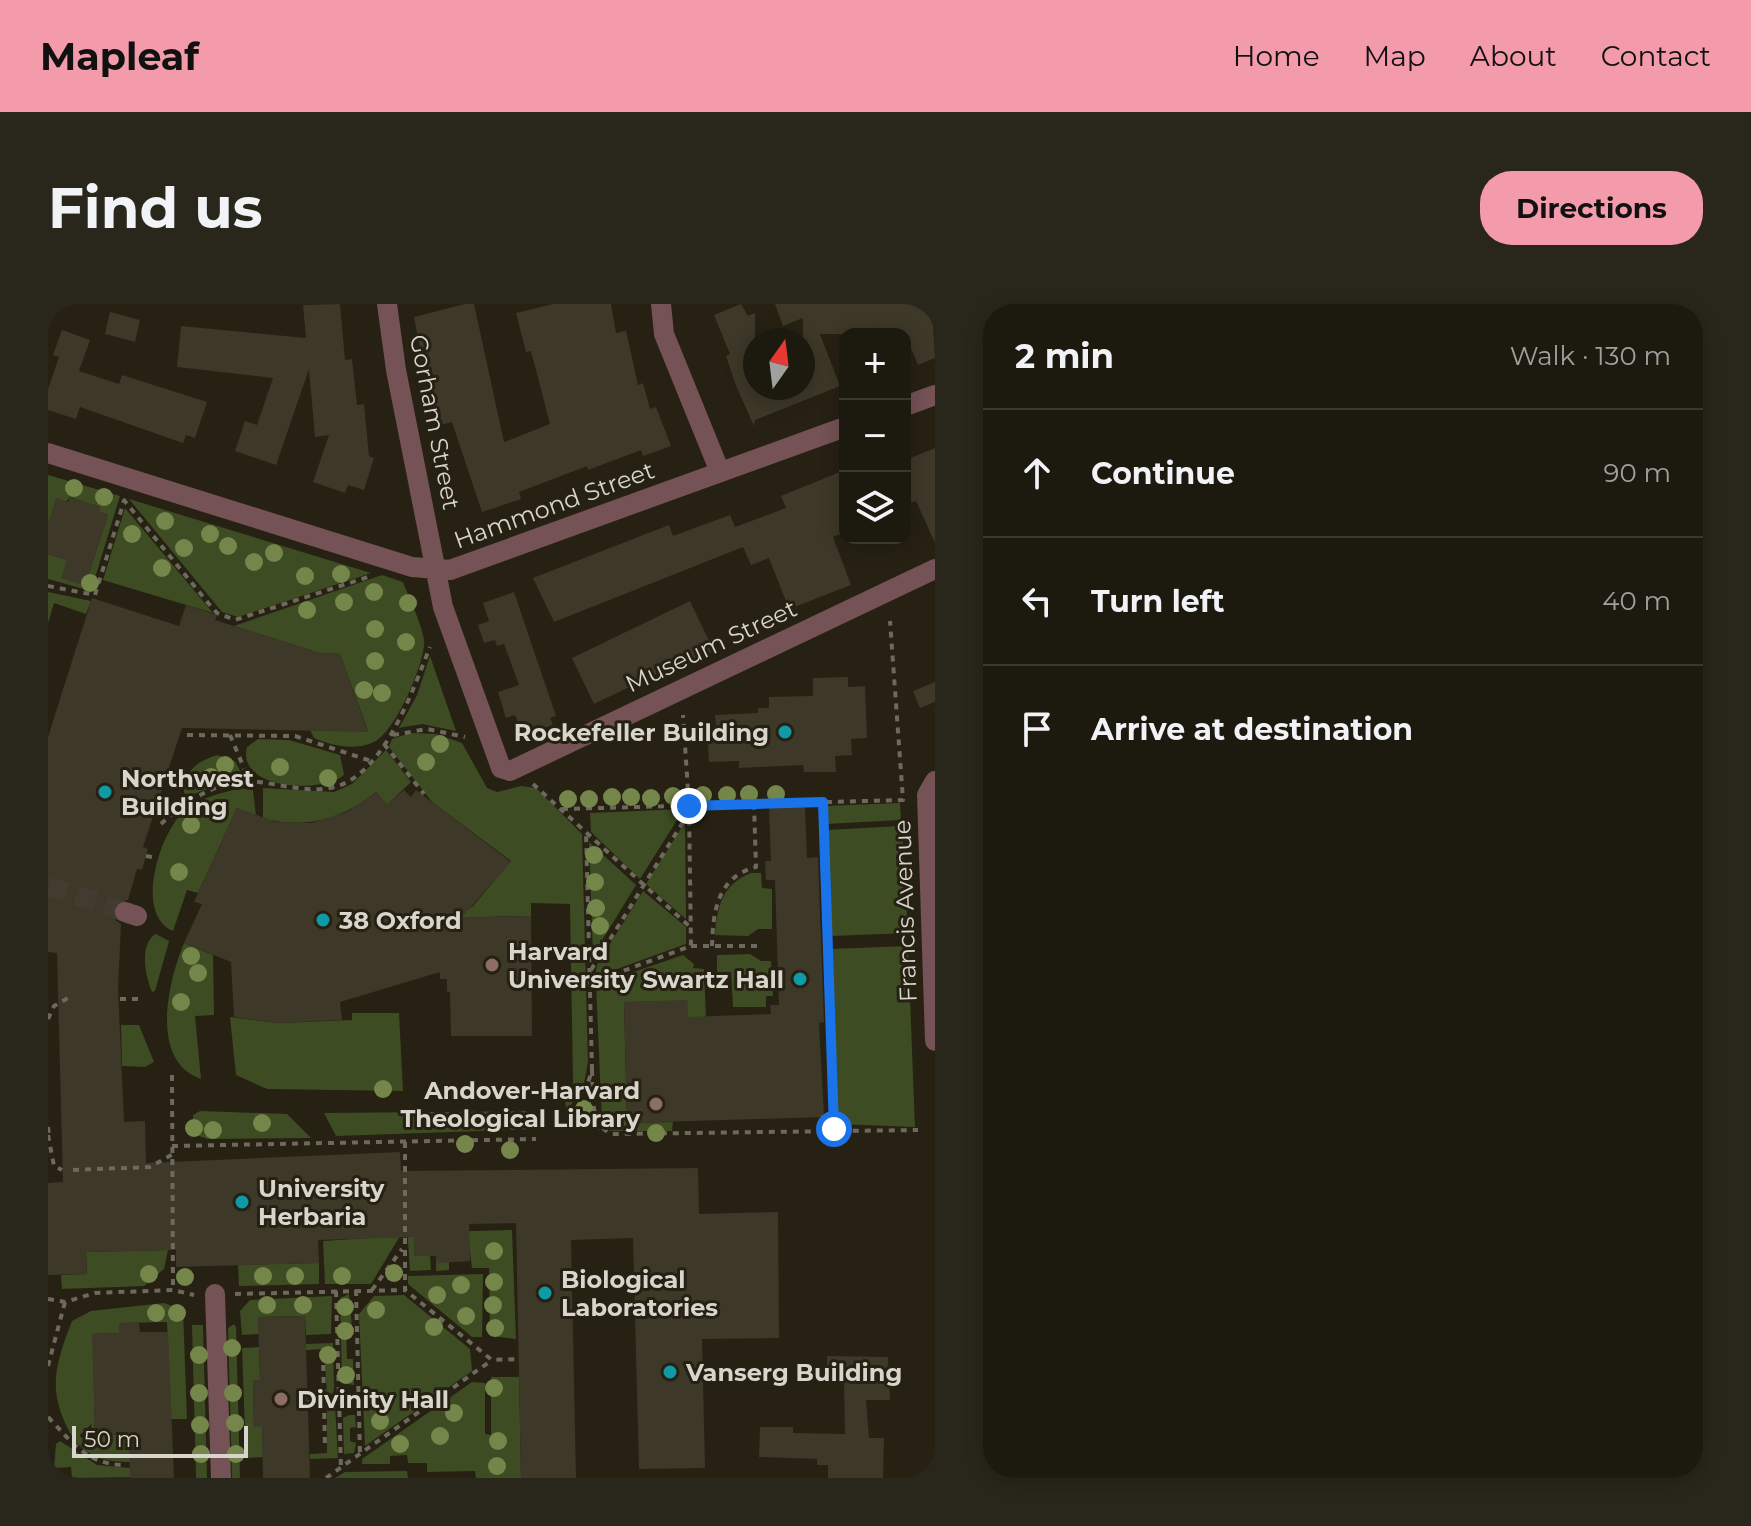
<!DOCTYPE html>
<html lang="en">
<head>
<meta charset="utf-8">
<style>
	body { margin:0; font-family:Montserrat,sans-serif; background:#29261c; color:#f1f3f6 }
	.controls { position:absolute; right:24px; top:24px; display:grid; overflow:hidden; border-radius:16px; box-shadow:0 4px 20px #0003 }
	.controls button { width:72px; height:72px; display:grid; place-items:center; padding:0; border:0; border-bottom:2px solid #3a382e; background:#1c190e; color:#f1f3f6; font:40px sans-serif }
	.compass { position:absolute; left:695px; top:24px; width:72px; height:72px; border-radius:50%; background:#1c190e; box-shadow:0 4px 20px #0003; rotate:14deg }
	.scale { position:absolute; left:24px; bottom:20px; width:176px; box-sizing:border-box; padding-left:8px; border:4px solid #d8d5cc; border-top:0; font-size:22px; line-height:28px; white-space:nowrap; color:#d8d5cc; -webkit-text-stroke:6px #262113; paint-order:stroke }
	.stop { position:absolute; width:24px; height:24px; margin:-18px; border:6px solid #1a73e8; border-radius:50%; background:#fff }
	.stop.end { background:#1a73e8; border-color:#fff; box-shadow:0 2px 8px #0008 }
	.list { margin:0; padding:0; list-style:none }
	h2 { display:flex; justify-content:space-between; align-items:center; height:104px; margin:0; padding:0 32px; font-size:34px }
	h2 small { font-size:26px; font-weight:400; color:#a0a09e }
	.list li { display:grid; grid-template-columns:52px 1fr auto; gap:24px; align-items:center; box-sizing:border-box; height:128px; padding:0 32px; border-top:2px solid #3a382e }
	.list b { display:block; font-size:30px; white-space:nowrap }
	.list em { font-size:26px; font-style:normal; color:#a0a09e }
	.icon { flex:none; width:44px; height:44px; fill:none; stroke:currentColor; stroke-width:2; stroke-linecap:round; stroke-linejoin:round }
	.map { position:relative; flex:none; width:887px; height:1174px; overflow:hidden; border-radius:32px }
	header { display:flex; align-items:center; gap:48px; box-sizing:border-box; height:112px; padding:0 40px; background:#f39aab; color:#111 }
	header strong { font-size:38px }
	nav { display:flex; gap:44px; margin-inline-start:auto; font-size:28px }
	.intro { display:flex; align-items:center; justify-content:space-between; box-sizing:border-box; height:192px; padding:0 48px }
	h1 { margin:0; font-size:56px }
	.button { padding:20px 36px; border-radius:32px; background:#f39aab; color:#111; font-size:28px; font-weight:700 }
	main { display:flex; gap:48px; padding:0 48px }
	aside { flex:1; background:#1c190e; border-radius:32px; box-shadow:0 4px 20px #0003 }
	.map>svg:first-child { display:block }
	.green { fill:#3d4c23 }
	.building { fill:#3d3828 }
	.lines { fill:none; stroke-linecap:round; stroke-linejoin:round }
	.minor-tunnel { stroke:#413c2f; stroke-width:20; stroke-dasharray:20 10; stroke-linecap:butt }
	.path { stroke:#6d695d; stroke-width:4; stroke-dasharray:6 6; stroke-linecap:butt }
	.minor { stroke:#745256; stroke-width:20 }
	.tree { fill:#74864a }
	.route { stroke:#1a73e8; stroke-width:10 }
	.culture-dot { fill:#0f9aa8; stroke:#262113; stroke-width:3 }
	.education-dot { fill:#8d6e63; stroke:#262113; stroke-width:3 }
	.labels { text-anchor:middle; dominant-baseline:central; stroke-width:6; stroke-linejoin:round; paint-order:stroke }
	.street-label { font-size:24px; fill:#d8d5cc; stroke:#262113 }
	.poi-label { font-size:24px; font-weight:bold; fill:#d8d5cc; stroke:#262113; text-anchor:start }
</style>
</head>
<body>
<header>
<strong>Mapleaf</strong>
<nav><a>Home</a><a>Map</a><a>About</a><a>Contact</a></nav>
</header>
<div class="intro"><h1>Find us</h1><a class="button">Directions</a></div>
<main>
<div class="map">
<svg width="887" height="1174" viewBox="0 0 887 1174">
	<rect width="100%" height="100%" fill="#262113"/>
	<path class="green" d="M0 171 72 192 43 287 0 275V250L19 256 14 274 33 280 43 263 60 211 51 208 52 203 22 193 0 219Z
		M81 195 323 269 190 313 174 308Z
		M77 204 165 309 55 276Z
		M334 271 355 278C360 292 378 328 376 341 374 365 347 428 326 438 306 447 285 442 266 434L262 426 320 427 292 350 271 349 186 322Z
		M0 288 43 297 38 310 6 299 0 319Z
		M382 352 408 427 374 420 351 424 369 391Z
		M362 429 388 430 414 439 439 484 449 488 473 482 488 484 534 530 540 758 536 780 519 807 516 794 524 788 525 777 522 600 483 599V612H449L383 631 425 602 463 557 384 498 341 443 344 435Z
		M210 435 241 436 292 451 296 471C275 490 188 486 199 443Z
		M338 446 363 478 339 501 328 488C295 515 256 526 215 514V484L286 488 304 480Z
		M169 451 187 457 195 472 143 491 136 489C135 467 150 457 169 451Z
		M192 484 205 486 208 512 189 504 150 589 139 586 125 627C86 611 111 530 136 507 150 494 174 489 192 484Z
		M852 499 853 516 778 520 777 502Z
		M636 505 592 575 543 528 542 509Z
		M637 518 638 615 598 580Z
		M854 522 860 629 783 632 778 526Z
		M541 538 588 581 545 651Z
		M703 569H713L714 584 724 585V625H710L700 632 667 631C669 604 674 580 703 569Z
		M595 587 638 623V640L547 673 549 661Z
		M108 630 121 637 107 687 104 688C97 672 91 639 108 630Z
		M136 639 165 651 166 711 147 712 153 775C101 757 120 678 136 639Z
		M860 642 867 823 789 820 783 645Z
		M702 650 713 657H723L725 692H718V703H685L683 668H669V651Z
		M635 651 646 660 645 664 656 665 658 713 641 751 639 697 576 698 579 819 625 818 624 827H562L554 818 548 681Z
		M304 709H351L355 787 219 785 188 771 182 713 231 719 304 716Z
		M73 721H91L106 758 97 763 74 762Z
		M542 793 544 813 552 827 527 813Z
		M152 807 239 810 263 834 160 835 145 830V811Z
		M478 807 490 825 288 832 276 809Z
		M366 921V952H382L383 966 362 967 359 922Z
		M464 926 468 1035 442 1032 441 964H424L421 941 389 943 390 958H401V966L388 967 389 928Z
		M352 932 323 980H277L275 937Z
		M120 946 116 965 96 982 14 985 13 971 39 970 38 948Z
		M271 959V980L191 982 190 961Z
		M435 970 434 1033H424L360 980V972Z
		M301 990 304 1023 298 1024 299 1055H305L306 1081 294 1079 292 994Z
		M356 991 422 1045 424 1067 317 1142 311 1010 326 992Z
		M284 992 283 1030 258 1031 257 1012 210 1013 211 1030 194 1031 192 1007 202 996Z
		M116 999 135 1006 139 1115H122L119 1018 71 1019V1029L45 1030 47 1131 81 1130 82 1158C58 1158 42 1154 26 1136 0 1091 4 1068 24 1017L43 1007Z
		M186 1020 188 1023 192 1174H184L180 1024Z
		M144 1021H155L159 1174H148Z
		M285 1039 286 1084 285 1090H279L276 1045 258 1046V1040Z
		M211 1043 212 1076 205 1077 206 1122H214L215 1153 198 1154 194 1044Z
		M443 1073H471L473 1174H428L427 1167 379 1168V1159H360L359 1151 342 1152V1160H314V1155L424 1078 437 1079V1130L443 1131Z
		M287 1102 290 1154 262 1155V1150L279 1149V1103Z
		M301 1111H307L308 1123 302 1124V1137L308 1139 306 1149 296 1150 295 1114Z
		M12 1137 49 1161 93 1165V1173L24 1174 23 1163 6 1164 8 1140Z
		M359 1167 360 1174H287L297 1168Z"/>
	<path class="building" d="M292 0 297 56 304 55 309 101 316 100 321 152 326 154 316 186 300 181 297 189 265 178 281 131 267 133 261 65 228 161 187 147 197 117 209 121 225 74 129 63 133 22 258 34 255 1Z
		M417 0H426L456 138 502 120 483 47 478 48 468 9 505 0H563L568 29 578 27 590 81 595 79 602 105 608 103 623 142 595 152 593 146 540 166 539 162 471 188 473 195 434 208 404 118 392 121 382 79 379 80 366 13Z
		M693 0 700 12 707 9V84H755V14L735 22 727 0H884L887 54 870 61 857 30H772L792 82 707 116 706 122 689 84 678 52 682 50 666 11Z
		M62 8 92 16 87 38 57 30Z
		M14 26 42 36 31 67 71 80 74 71 159 98 147 134 138 131 135 139 32 103 28 115 0 106V85L11 53 5 51Z
		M887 144V239L868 197 857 201V156Z
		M797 166V228L785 233 803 281 741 305 721 254 703 261 695 243 506 318 485 274 621 221 625 232 682 211 687 223 738 204 733 192Z
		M22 193 52 203 51 208 60 211 37 282 14 274 19 256 0 250V219L8 194 20 198Z
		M466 288 508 412 502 414 505 421 486 427 484 420 472 424 467 411 458 414 450 388 471 381 456 340 449 342 447 336 436 339 430 321 441 317 435 299Z
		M44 294 131 322 138 301 169 311 167 316 271 349 292 350 320 428 134 424 95 543 100 545 94 566 89 565 80 596 69 598 65 605 67 616 73 620 70 684 76 818 97 817 98 859 352 848 353 867 650 864 651 910 730 908 731 1034 654 1035 657 1164 591 1165 585 934 523 936 528 1174H473L468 919 421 920 422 957 390 959V952H366V933L270 936 271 959 128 963V946L38 948 39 970 0 971V879L15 878 9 649 0 648V433Z
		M642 297 666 347 634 362 633 358 546 400 524 354Z
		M800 373V383L817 382 819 434 803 435 804 451 787 452 788 468H756L755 461 691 464V457L661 458 659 423 668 422 667 411 710 409V404H721V393L765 392V374Z
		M887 378V398L872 404 865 387Z
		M356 486 363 493 368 486 463 558 414 613 483 612 484 732H403L402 688H399V675H392V668L292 698 294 716 231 719 186 713 183 658 136 639 154 600 146 598 189 504 228 518 263 519 299 508 329 488 339 501Z
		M757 503 759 554 770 553 776 718 771 719 776 813 579 819 576 698 639 696 640 713 723 710 722 701H731L727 576H718L717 557H723L721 504Z
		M257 1012 262 1174H215L214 1122 206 1123 205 1076H212L210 1013Z
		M71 1019H91L92 1028H120L126 1174H82L81 1130 47 1131 44 1030 71 1029Z
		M779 1052 840 1053 842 1096H818L821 1134H836L835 1174H780V1161H769V1155L711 1153 712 1123H745V1129L797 1130 796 1078H779Z"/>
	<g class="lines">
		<path class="minor-tunnel" d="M0 582 77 608"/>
		<path class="path" d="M75 195 161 300 169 309 187 316 320 273
			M0 282 47 291 76 197
			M139 431 247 432 323 457
			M182 431 201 476
			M345 431 379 425 417 433
			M336 440 376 490
			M485 480 641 622
			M775 499 786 825
			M514 505 855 496 842 317
			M113 520C137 497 175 473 211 478 236 481 265 490 290 482 338 466 365 385 382 343
			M98 552 104 553
			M643 642H713
			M664 642C665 608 669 573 708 563L706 500
			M543 666 640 510
			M542 679 643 642 641 502 635 411
			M72 695H93
			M0 715 6 702 20 694
			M544 766C545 788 541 821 564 830L870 826
			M124 771 125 986
			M537 789 544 766 538 527
			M0 823 1 831
			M0 831 6 862 14 866
			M357 838V986L444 1056 471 1055
			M124 842 488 835
			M25 866 102 863 125 850
			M308 986 312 1151
			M324 986 354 945
			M288 987 293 1165
			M187 990 357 986
			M0 995 17 998 47 989 125 986 146 991
			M275 1049 277 1145
			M0 1062 17 998
			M260 1098 311 1093
			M0 1113C24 1138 39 1161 77 1161
			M0 1163V1164
			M278 1174 444 1056"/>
		<path class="minor" d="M339 0 348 66 395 303 453 464 462 467 887 265
			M613 0 616 30 672 168
			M857 102 887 91
			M0 149 364 263 402 266 797 123
			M887 477 879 491 887 737
			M77 608 89 612
			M167 990 173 1174"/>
	</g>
	<g class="tree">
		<circle cx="26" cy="184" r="9"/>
		<circle cx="56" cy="193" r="9"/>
		<circle cx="117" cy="217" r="9"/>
		<circle cx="84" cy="230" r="9"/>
		<circle cx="162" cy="230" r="9"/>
		<circle cx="180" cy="242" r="9"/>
		<circle cx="136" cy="244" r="9"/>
		<circle cx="226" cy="249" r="9"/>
		<circle cx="206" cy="258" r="9"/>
		<circle cx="114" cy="264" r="9"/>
		<circle cx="293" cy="270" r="9"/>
		<circle cx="257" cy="272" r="9"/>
		<circle cx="42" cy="279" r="9"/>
		<circle cx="326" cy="288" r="9"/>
		<circle cx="296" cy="298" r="9"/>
		<circle cx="360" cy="299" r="9"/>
		<circle cx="259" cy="306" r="9"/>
		<circle cx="327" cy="325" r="9"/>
		<circle cx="358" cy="338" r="9"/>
		<circle cx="327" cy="357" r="9"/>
		<circle cx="316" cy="386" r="9"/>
		<circle cx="334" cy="389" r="9"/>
		<circle cx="392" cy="440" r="9"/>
		<circle cx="378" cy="458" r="9"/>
		<circle cx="177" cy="461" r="9"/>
		<circle cx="232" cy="463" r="9"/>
		<circle cx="163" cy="473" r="9"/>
		<circle cx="280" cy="474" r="9"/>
		<circle cx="701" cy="490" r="9"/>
		<circle cx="728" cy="490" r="9"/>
		<circle cx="655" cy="491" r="9"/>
		<circle cx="679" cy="491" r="9"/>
		<circle cx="625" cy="492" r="9"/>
		<circle cx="564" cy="493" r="9"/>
		<circle cx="583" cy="493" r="9"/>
		<circle cx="603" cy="494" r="9"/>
		<circle cx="520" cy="495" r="9"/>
		<circle cx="541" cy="495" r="9"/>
		<circle cx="143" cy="521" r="9"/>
		<circle cx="546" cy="551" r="9"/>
		<circle cx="131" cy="568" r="9"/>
		<circle cx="547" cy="578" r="9"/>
		<circle cx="548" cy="604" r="9"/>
		<circle cx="552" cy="622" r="9"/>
		<circle cx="143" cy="652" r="9"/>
		<circle cx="150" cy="669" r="9"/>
		<circle cx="133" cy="698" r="9"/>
		<circle cx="335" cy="785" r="9"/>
		<circle cx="536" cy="805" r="9"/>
		<circle cx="214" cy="819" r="9"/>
		<circle cx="146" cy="824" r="9"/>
		<circle cx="165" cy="826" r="9"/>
		<circle cx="608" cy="829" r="9"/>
		<circle cx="417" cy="840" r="9"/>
		<circle cx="462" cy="846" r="9"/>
		<circle cx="446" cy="947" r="9"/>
		<circle cx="346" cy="969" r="9"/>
		<circle cx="101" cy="970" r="9"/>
		<circle cx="215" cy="972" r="9"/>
		<circle cx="247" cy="972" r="9"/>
		<circle cx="294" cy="972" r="9"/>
		<circle cx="137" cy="973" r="9"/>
		<circle cx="446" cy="978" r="9"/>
		<circle cx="413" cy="981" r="9"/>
		<circle cx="389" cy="991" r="9"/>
		<circle cx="219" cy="1001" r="9"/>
		<circle cx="255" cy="1001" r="9"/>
		<circle cx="445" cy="1001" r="9"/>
		<circle cx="297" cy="1003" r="9"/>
		<circle cx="328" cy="1006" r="9"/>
		<circle cx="108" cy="1009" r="9"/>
		<circle cx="129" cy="1009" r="9"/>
		<circle cx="418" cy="1012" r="9"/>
		<circle cx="386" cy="1023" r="9"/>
		<circle cx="447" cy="1024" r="9"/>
		<circle cx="297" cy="1027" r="9"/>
		<circle cx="184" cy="1044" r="9"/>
		<circle cx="151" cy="1051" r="9"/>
		<circle cx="280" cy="1051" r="9"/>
		<circle cx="298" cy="1071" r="9"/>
		<circle cx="446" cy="1084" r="9"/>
		<circle cx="151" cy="1089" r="9"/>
		<circle cx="185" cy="1089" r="9"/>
		<circle cx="406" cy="1109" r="9"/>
		<circle cx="332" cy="1117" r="9"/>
		<circle cx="187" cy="1119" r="9"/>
		<circle cx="152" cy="1121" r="9"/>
		<circle cx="392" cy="1132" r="9"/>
		<circle cx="450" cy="1137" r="9"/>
		<circle cx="352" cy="1140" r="9"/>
		<circle cx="153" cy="1150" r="9"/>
		<circle cx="188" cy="1150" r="9"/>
		<circle cx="449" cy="1162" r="9"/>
	</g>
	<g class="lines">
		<path class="route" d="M641 502 775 498 786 825"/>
	</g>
	<g class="culture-dot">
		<circle cx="737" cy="428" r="8"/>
		<circle cx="57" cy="488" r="8"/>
		<circle cx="275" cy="616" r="8"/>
		<circle cx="752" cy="675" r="8"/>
		<circle cx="194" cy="898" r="8"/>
		<circle cx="497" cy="989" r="8"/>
		<circle cx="622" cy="1068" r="8"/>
	</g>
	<g class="education-dot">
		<circle cx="444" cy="661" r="8"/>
		<circle cx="608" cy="800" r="8"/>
		<circle cx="233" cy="1095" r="8"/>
	</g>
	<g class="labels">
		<g class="street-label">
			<text transform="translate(387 118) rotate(79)">Gorham Street</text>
			<text transform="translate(506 201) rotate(-20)">Hammond Street</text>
			<text transform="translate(663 342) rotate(-25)">Museum Street</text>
			<text transform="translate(857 607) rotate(-92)">Francis Avenue</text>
		</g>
		<g class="poi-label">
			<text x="721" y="428" text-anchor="end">Rockefeller Building</text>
			<text x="73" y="474">Northwest<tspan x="73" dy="28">Building</tspan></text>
			<text x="291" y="616">38 Oxford</text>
			<text x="460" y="647">Harvard<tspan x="460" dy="28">University</tspan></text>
			<text x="736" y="675" text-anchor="end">Swartz Hall</text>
			<text x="592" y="786" text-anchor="end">Andover-Harvard<tspan x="592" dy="28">Theological Library</tspan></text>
			<text x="210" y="884">University<tspan x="210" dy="28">Herbaria</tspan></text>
			<text x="513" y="975">Biological<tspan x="513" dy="28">Laboratories</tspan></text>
			<text x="638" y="1068">Vanserg Building</text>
			<text x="249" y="1095">Divinity Hall</text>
		</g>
	</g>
</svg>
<div class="controls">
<button>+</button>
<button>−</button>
<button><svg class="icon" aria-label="layers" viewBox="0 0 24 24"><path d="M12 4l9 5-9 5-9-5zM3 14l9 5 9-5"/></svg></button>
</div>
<svg class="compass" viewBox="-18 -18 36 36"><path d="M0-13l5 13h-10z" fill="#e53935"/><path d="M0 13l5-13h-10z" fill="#a0a09e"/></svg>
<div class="scale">50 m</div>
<div class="stop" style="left:786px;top:825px"></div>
<div class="stop end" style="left:641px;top:502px"></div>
</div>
<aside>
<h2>2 min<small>Walk · 130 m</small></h2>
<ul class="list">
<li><svg class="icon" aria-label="ahead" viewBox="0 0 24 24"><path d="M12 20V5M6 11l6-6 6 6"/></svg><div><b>Continue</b></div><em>90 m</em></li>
<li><svg class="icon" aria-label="left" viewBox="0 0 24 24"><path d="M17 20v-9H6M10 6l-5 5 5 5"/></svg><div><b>Turn left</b></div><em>40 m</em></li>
<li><svg class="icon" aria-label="arrive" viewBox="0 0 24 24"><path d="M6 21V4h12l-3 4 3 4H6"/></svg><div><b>Arrive at destination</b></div></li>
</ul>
</aside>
</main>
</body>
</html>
